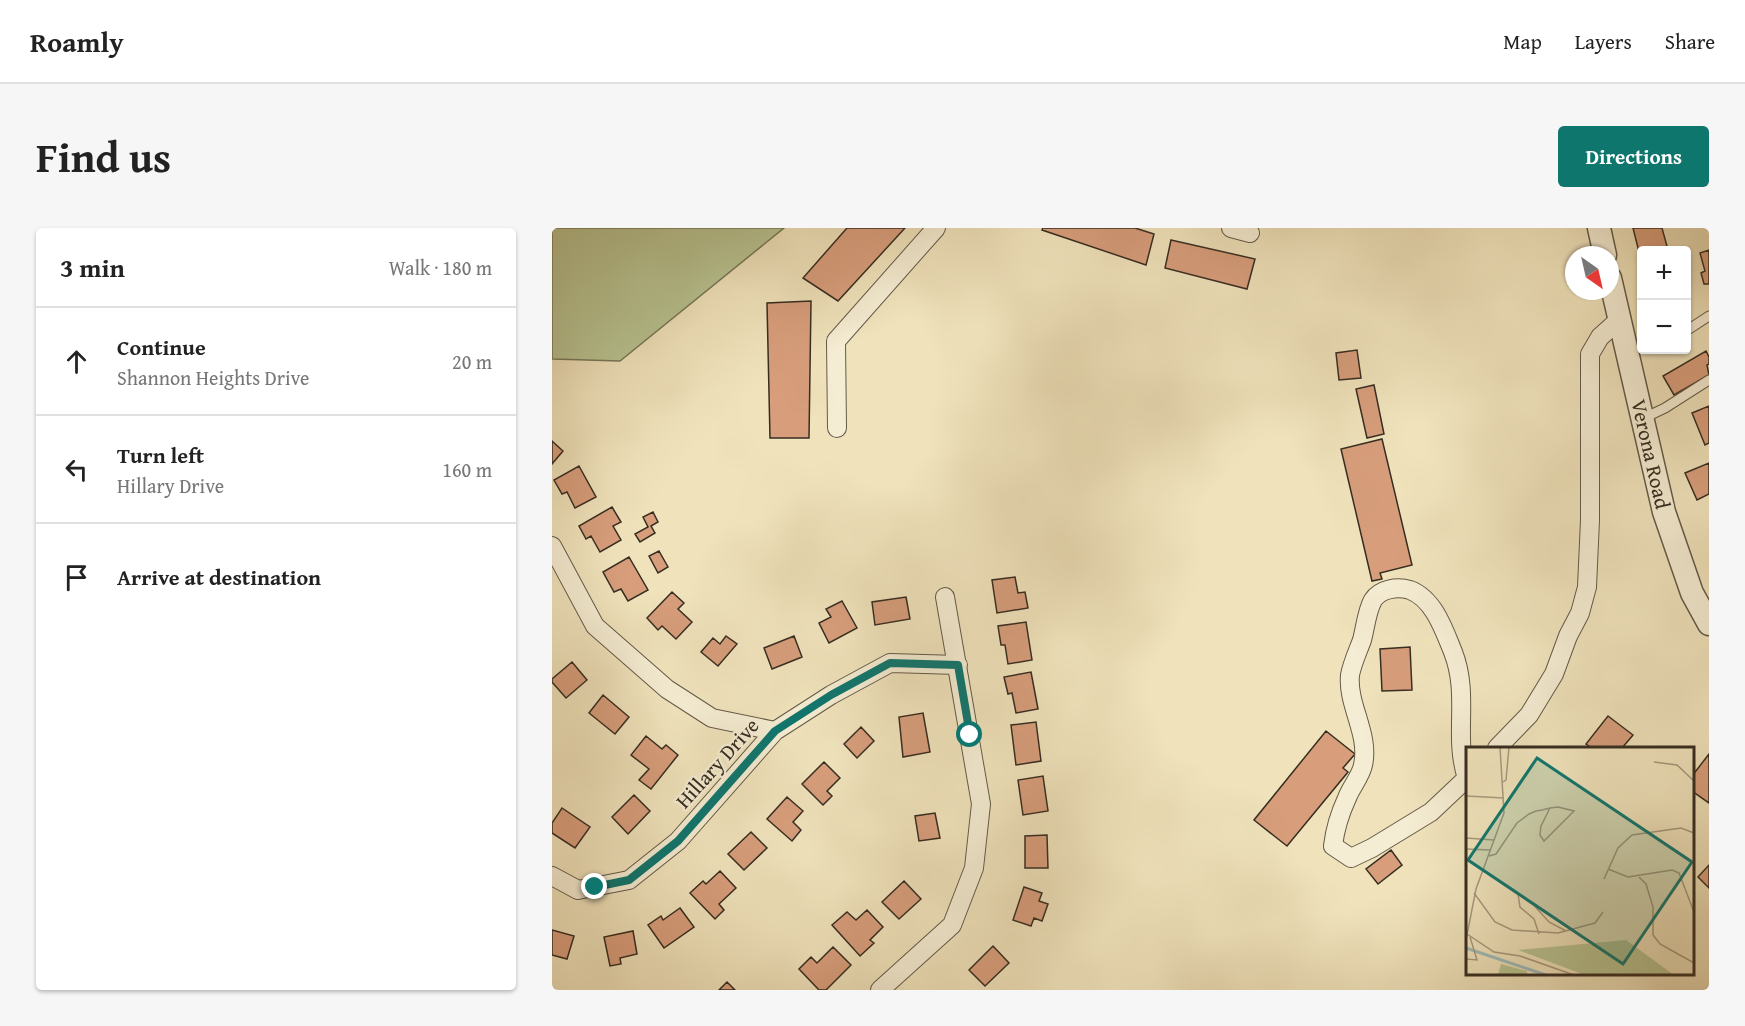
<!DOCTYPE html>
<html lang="en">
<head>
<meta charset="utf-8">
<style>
	body { margin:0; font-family:"Gentium Book Plus",serif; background:#f6f6f6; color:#222 }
	.controls { position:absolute; right:18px; top:18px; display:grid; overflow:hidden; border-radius:6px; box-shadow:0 2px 4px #0004 }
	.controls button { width:54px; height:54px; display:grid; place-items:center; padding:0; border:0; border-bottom:2px solid #e0e0e0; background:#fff; color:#222; font:30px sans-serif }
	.compass { position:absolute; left:1013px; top:18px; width:54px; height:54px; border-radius:50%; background:#fff; box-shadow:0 2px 4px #0004; rotate:146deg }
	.stop { position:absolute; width:18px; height:18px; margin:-14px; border:4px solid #0f766e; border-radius:50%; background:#fff }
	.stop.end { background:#0f766e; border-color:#fff; box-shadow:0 2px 6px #0008 }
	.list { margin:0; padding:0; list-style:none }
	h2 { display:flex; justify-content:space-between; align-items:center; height:78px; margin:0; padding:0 24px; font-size:26px }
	h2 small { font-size:20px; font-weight:400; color:#767676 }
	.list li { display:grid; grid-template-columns:39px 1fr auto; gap:18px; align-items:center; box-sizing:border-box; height:108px; padding:0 24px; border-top:2px solid #e0e0e0 }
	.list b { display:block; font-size:22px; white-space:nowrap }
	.list p { margin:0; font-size:20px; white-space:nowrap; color:#767676 }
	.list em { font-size:20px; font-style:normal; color:#767676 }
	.icon { flex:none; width:33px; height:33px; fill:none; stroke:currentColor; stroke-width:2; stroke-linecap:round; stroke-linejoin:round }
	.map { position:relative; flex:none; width:1157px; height:762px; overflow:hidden; border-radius:6px }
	header { display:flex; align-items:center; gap:36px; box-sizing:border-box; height:84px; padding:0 30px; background:#fff; border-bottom:2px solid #e0e0e0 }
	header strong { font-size:28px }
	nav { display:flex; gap:33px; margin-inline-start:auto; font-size:21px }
	.intro { display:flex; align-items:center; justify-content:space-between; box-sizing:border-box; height:144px; padding:0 36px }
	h1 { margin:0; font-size:42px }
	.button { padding:15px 27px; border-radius:6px; background:#0f766e; color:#fff; font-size:21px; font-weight:700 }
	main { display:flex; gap:36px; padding:0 36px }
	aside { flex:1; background:#fff; border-radius:6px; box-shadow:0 2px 4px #0004 }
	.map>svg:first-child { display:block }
	.green { fill:#b8c492; stroke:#77785a; stroke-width:1.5 }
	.building { fill:#d89e7c; stroke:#362d21; stroke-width:1.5 }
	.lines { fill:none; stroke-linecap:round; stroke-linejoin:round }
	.service-casing { stroke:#645a48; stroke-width:11 }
	.minor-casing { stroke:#645a48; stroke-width:20 }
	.tertiary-casing { stroke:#645a48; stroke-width:25 }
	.service { stroke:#f5edd3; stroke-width:9 }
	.minor { stroke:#f5edd3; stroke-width:18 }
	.tertiary { stroke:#f5edd3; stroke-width:22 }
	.route { stroke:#0f766e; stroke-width:8 }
	.labels { text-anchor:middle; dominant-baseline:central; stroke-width:4.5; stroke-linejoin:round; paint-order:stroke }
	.street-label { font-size:21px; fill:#362d21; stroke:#f5edd3 }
	.inset-river { fill:none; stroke:#9ebcbb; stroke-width:3 }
	.inset-road { fill:none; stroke:#a69a7e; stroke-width:1.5 }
	.view { fill:#0f766e; fill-opacity:0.15; stroke:#0f766e; stroke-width:3 }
	.inset-edge { fill:none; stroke:#362d21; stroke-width:3 }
</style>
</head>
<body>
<header>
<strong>Roamly</strong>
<nav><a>Map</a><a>Layers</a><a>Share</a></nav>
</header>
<div class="intro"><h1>Find us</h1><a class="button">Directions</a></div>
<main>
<aside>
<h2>3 min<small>Walk · 180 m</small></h2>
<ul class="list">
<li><svg class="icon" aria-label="ahead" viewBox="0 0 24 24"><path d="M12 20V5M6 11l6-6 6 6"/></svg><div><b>Continue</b><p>Shannon Heights Drive</p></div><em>20 m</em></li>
<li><svg class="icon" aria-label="left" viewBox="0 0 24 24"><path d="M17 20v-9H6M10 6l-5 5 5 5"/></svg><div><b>Turn left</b><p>Hillary Drive</p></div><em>160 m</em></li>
<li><svg class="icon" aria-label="arrive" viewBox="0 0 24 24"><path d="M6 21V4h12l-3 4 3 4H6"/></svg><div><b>Arrive at destination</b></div></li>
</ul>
</aside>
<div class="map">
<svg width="1157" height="762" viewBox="0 0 1157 762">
	<rect width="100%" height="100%" fill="#f0e3bc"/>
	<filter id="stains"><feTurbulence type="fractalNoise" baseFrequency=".00333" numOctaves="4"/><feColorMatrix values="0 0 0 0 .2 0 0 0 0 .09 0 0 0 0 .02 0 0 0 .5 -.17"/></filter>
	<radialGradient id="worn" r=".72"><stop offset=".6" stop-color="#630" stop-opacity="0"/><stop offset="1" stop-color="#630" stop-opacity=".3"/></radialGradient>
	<path class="green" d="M0 0H232L68 133 0 131Z"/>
	<path class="building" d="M295 0H353L286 73 251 50Z
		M491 0H583L602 6 594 37 490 2Z
		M1081 0H1110L1116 22H1090L1089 32Z
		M619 12 703 31 695 61 613 40Z
		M1157 22V56H1152L1149 45 1153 43 1148 25Z
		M259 73 257 210H218L215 75Z
		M805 122 809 150 787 152 784 125Z
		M1154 123 1157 129V136L1155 137 1157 147 1122 167 1111 148Z
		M822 157 832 206 815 210 804 161Z
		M1157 178V215L1153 217 1140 185Z
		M830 211 860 337 828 345 830 351 820 353 789 221Z
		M0 213 11 223 0 236Z
		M1157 235V266L1145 272 1133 245Z
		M27 238 44 269 23 280 15 264 10 266 2 252Z
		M60 279 69 294 61 298 69 312 48 324 39 308 34 311 27 298Z
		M101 284 106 294 99 298 103 305 88 314 83 306 96 299 91 289Z
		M107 323 116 339 106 345 97 328Z
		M77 329 96 362 76 373 69 361 62 364 51 344Z
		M463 349 466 365 473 364 476 380 445 385 440 352Z
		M120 364 132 375 126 381 140 394 124 411 110 398 106 402 95 390Z
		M354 369 358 391 323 397 320 374Z
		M290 373 305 400 277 415 267 395 279 389 274 381Z
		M474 394 480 432 456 436 453 417H449L446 398Z
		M174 408 185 416 166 438 149 424 161 410 168 416Z
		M242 408 250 429 220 441 212 420Z
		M858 419 860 462 830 463 828 421Z
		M20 434 35 452 14 470 0 454V451Z
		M479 444 486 481 464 485 460 465 456 466 452 449Z
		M51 467 77 489 63 506 37 485Z
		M371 485 378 524 351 529 347 489Z
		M1056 488 1081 507 1070 520H1040L1034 516Z
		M484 494 489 533 464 537 459 497Z
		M309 499 322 513 305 530 292 516Z
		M774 503 803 526 791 540 796 544 735 618 702 592Z
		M94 508 110 521 114 517 126 527 99 561 87 552 97 541 79 527Z
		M1157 526V575L1140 563V548Z
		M272 534 288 550 275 563 280 568 271 577 250 556Z
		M491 548 496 583 471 587 466 552Z
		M82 567 98 583 76 606 60 589Z
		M235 569 251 583 241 594 249 602 240 613 215 591Z
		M10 580 38 599 23 620 0 605V595Z
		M383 585 388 610 367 613 363 588Z
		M199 604 215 620 192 642 176 626Z
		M495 607 496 640H473V608Z
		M839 622 850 637 826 656 814 641Z
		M1157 637V660L1146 649Z
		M168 643 184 660 167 676 172 682 163 691 138 665 151 653 154 656Z
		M352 653 369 671 347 691 330 674Z
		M472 659 490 665 487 673 496 676 490 693 482 690 479 698 461 692Z
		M128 680 142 699 112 720 96 697 109 688 111 692Z
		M315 682 331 699 318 712 322 715 308 728 280 697 295 684 304 692Z
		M0 702 22 708 15 731 0 727Z
		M81 703 85 726 68 730 69 736 58 738 52 709Z
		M441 718 457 735 433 758 417 742Z
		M281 719 299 737 274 762H267L247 741 259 729 265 735Z
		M175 754 183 762H167Z"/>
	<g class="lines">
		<defs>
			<path id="service" d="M1134 103 1157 88
				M1092 190 1113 180 1157 152"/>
			<path id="minor" d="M679 0 698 5
				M285 200 284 113 384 0
				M0 318 43 398 115 461 160 490 223 503
				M945 520 977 487 1002 446 1016 408 1028 385 1035 359 1038 292V126L1048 109 1068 91
				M915 550C901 509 918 467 901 424 892 402 882 371 858 362 845 358 828 361 821 372 815 382 813 401 810 412 806 423 800 436 798 447 795 477 818 506 811 537 809 548 799 559 795 570 788 585 783 601 781 618L799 630 820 620 879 584 915 550V549
				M0 648 26 662 77 652 126 613 223 503 279 467 338 435 406 437
				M328 762 400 697 422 640 429 576 393 369"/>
			<path id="tertiary" d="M1047 0 1053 27
				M1058 50 1112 284 1140 365 1157 396"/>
		</defs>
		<use href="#service" class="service-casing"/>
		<use href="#minor" class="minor-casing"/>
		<use href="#tertiary" class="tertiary-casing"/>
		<use href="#service" class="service"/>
		<use href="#minor" class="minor"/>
		<use href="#tertiary" class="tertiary"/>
	</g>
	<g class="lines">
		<path class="route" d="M43 659 77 652 126 613 223 503 279 467 338 435 406 437 418 507"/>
	</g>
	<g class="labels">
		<g class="street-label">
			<text transform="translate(1099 226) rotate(77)">Verona Road</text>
			<text transform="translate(165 535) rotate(-48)">Hillary Drive</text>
		</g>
	</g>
	<g transform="translate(914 519)">
		<rect width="228" height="228" fill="#f0e3bc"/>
		<path d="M160 193 208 228H119L52 203ZM35 217 61 224V228H32Z" fill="#b8c492"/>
		<path class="inset-river" d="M0 201 80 228"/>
		<path class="inset-road" d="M188 15 211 18 228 34M37 35 40 33 43 0M0 49 38 51M0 91 28 93M0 102 24 103M23 109 30 107 51 76 63 67 70 64 76 63 84 61 92 60 108 64 78 94 74 88 75 79 84 61M142 122 162 130 206 123 213 126 228 165M173 130 180 137 187 160V188L194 197 228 216M138 132 152 101 166 88 215 81 228 86M8 146 29 175 46 183 92 186 129 176 137 165M52 147 54 160 68 172 73 187M64 154 83 175 100 184M1 187 28 205 54 209 108 228M0 193 10 142 38 66 34 0M0 212 11 213 4 190"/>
		<path class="view" d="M71 11 226 115 157 217 2 113Z"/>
		<rect width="228" height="228" class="inset-edge"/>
	</g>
	<rect width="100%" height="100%" filter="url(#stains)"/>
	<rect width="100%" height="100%" fill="url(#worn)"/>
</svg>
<div class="controls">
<button>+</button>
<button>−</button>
</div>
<svg class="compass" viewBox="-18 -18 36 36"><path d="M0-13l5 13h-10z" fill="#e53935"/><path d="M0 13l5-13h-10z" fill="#767676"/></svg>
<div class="stop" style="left:418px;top:507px"></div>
<div class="stop end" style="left:43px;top:659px"></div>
</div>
</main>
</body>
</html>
